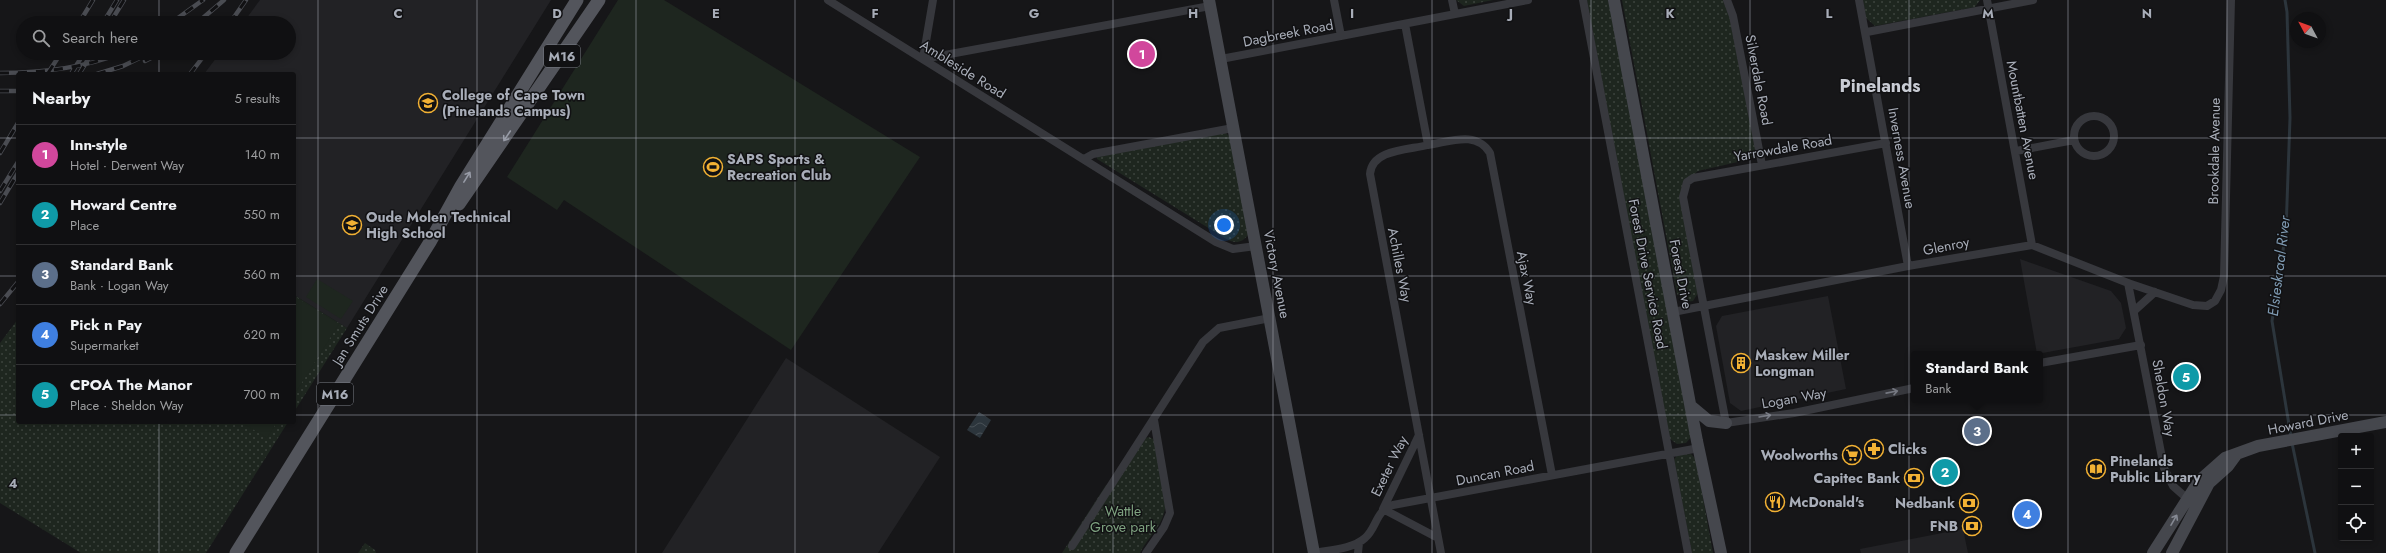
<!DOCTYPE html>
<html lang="en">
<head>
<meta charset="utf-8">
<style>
	body { margin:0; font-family:Jost,sans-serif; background:#1e1e20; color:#f1f3f6 }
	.controls { position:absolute; right:12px; bottom:12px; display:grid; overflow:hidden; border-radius:4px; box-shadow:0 2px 6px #0003 }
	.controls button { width:36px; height:36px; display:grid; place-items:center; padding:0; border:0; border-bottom:1px solid #303032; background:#101012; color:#f1f3f6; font:20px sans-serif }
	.compass { position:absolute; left:2290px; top:12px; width:36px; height:36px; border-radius:50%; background:#101012; box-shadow:0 2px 6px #0003; rotate:311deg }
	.you { position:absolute; left:1224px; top:225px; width:14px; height:14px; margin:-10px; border:3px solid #fff; border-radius:50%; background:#1a73e8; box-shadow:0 0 0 6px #1a73e833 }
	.badge { display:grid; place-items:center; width:26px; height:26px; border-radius:50%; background:#1a73e8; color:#fff; font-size:13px; font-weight:700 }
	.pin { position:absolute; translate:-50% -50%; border:2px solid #fff; box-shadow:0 1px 4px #0006 }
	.popup { position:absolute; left:1911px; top:351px; width:132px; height:52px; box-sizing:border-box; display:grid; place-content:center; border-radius:4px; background:#101012; filter:drop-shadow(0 1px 3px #0005); font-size:13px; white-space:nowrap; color:#9c9d9f }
	.popup b { font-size:15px; color:#f1f3f6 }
	.popup::after { content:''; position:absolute; left:50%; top:100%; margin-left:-8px; border:8px solid transparent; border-top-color:#101012 }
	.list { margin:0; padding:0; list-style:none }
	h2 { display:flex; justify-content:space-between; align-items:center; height:52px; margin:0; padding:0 16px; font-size:17px }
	h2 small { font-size:13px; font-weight:400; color:#9c9d9f }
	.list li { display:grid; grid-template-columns:26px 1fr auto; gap:12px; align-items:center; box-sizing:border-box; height:60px; padding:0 16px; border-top:1px solid #303032 }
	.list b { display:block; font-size:15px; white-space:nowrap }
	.list p { margin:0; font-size:13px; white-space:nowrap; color:#9c9d9f }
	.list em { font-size:13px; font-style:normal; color:#9c9d9f }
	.icon { flex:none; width:22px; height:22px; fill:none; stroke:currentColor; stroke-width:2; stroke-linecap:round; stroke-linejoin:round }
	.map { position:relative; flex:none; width:2386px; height:553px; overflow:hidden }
	.search { position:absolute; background:#101012; box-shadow:0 2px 6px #0003; left:16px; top:16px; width:280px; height:44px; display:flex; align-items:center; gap:10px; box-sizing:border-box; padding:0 14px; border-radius:22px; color:#9c9d9f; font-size:15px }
	.panel { position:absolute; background:#101012; box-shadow:0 2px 6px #0003; left:16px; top:72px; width:280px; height:352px; border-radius:4px }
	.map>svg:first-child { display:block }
	.built { fill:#222225 }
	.green { fill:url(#green-dots) }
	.pitch { fill:#1e261f }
	.water { fill:url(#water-waves) }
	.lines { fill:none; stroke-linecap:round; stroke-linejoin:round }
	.stream { stroke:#2c353c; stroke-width:3 }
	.street { stroke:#37383d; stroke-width:8 }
	.secondary { stroke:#45474d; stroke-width:12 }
	.primary { stroke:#53555c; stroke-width:13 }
	.rail-casing { stroke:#4a4c52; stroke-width:4.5 }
	.rail { stroke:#111113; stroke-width:3; stroke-dasharray:9; stroke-linecap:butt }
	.oneway { stroke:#979ba6 }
	.oneway2 { stroke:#757881 }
	.oneway3 { stroke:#858993 }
	.grid { fill:none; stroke:#a8adb8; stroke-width:1; stroke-opacity:0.55 }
	.labels { text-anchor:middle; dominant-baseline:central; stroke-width:3; stroke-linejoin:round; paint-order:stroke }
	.shield { fill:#111113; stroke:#7b7e86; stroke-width:1 }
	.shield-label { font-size:13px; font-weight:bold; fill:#a8adb8 }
	.street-label { font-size:14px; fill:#a8adb8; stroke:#111113 }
	.poi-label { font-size:14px; font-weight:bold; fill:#a8adb8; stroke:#111113; text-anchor:start }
	.park-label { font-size:14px; fill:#7fa381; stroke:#111113 }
	.water-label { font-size:15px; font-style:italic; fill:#7f9bb3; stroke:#111113 }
	.district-label { font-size:18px; font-weight:bold; fill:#c9ccd4; stroke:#111113 }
	.grid-label { font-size:13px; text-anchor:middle; font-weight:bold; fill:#a8adb8; stroke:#111113; stroke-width:3; stroke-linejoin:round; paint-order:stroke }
</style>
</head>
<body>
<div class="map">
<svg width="2386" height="553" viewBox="0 0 2386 553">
	<defs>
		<pattern id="green-dots" width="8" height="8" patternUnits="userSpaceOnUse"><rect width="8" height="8" fill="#1e261f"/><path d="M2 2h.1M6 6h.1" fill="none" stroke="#3c433d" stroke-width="1.8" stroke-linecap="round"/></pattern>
		<pattern id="water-waves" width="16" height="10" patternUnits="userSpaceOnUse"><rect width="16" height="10" fill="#2c353c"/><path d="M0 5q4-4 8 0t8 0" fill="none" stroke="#485056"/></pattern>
	</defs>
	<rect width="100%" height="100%" fill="#161618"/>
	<path class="built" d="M260 0H551L347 328 294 295V74H204L220 53H289V23H243Z
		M2020 259 2111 291 2121 303 2126 328 2119 339 2037 354Z
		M1828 296 1846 389 1741 411 1730 403 1716 326 1722 316Z
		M786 358 940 457 878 553H662Z
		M1963 529 1968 553H1861L1860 549Z"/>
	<path class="green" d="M1456 0H1493L1464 6Z
		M1587 0H1610L1692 436 1686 443 1677 444 1669 438Z
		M1622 0H1723L1728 9 1756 147 1751 159 1698 171 1683 184 1698 293 1693 301 1685 302 1677 294Z
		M1863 0H1980L1975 7 1875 26 1866 18Z
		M1225 132 1232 139 1248 235C1240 245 1233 243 1223 237L1097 159V157Z
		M294 295 347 328 294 412Z
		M18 319V422H288L206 553H81L0 503V343Z
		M1149 437 1155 440 1166 501C1164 527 1151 532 1140 553H1062L1106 485 1114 486 1146 438Z
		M1691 454 1696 459 1713 553H1692L1674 460 1677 455Z
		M365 543 375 550 376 553H358Z"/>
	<path class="pitch" d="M618 0H664L920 157 791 350 564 200 557 210 507 177Z
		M317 279 353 301 341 319 306 297Z
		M294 296 339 324 294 395Z
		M241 422H277L267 438Z"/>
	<path class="water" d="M979 412 991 420 980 438 967 430Z"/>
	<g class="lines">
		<path class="stream" d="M2285 0 2287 12 2290 118 2286 231 2272 321 2291 437
			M2292 443 2315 553"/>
		<path class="street" d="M828 0 1216 242 1233 249 1256 246
			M933 0 923 59 1210 6
			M1334 0 1341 36
			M1452 0 1455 14
			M1583 0 1688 553
			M1727 0 1733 16 1762 165
			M1859 0 1908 266
			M1987 0 2032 245
			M1405 24 1428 145C1409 150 1372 149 1370 174L1441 553
			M1867 32 2033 0
			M1221 59 1528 0
			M2074 136a20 20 0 1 1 40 0a20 20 0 1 1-40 0Z
			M1886 143 1693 178 1687 182 1683 197 1726 423 1794 413 1914 388
			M1428 145C1450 142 1476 130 1490 153L1552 475
			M2016 151 2074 140
			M1084 159 1093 154 1233 128
			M2128 283 2164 468 2173 486 2191 502
			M2134 311 2155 292
			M1673 312 1908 266 2032 245 2128 283 2193 305 2207 306 2215 301 2221 290 2224 276 2231 0
			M2040 363 2141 345
			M1419 435 1383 509 1438 538
			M1072 546 1203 342 1219 328 1270 318
			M1146 553 1164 527 1170 513 1154 420
			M1314 553C1330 550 1353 549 1365 538 1377 528 1375 511 1393 505L1699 448
			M1358 553 1359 543"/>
		<path class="secondary" d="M1209 0 1314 553
			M1614 0 1697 441 1721 553
			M1691 406 1709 421 1726 423
			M2153 553 2199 481 2225 458 2258 446 2386 422
			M2172 553 2209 483 2228 466 2236 455"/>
		<path class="primary" d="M459 204 599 0
			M236 553 430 242 461 186 577 0"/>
		<defs>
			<path id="rail" d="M79 23 93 0
				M103 23 117 0
				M110 23 124 0
				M171 23 203 0
				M197 23 224 0
				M230 23 246 0
				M145 61 161 53
				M0 73C41 73 83 68 122 53
				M48 73 61 53
				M71 74 84 53
				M79 74 92 53
				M97 74 123 66 150 53
				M190 74 206 53
				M0 91H18
				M0 153 18 123
				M0 191 18 162
				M0 203 18 173
				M0 304 18 282"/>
		</defs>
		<use href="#rail" class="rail-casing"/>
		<use href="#rail" class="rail"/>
	</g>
	<defs><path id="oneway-shaft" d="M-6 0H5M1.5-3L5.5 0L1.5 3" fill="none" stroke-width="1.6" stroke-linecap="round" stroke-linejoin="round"/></defs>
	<g class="oneway">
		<use href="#oneway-shaft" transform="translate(507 136) rotate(124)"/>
		<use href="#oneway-shaft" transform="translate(467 177) rotate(-58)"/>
	</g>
	<g class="oneway2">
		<use href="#oneway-shaft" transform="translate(1892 392) rotate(-11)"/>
		<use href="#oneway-shaft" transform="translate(1765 416) rotate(-9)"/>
	</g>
	<use class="oneway3" href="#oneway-shaft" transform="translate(2174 520) rotate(-60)"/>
	<path class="grid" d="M159 0V23M318 0V553M477 0V553M636 0V553M795 0V553M954 0V553M1113 0V553M1273 0V553M1432 0V553M1591 0V553M1750 0V553M1909 0V553M2068 0V553M2227 0V553M159 53V74M0 138H18M294 138H2386M0 276H18M294 276H2386M0 415H18M294 415H2386M159 422V553"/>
	<defs>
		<symbol id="university-ring" viewBox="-11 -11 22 22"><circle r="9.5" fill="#111113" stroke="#f2b134" stroke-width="1.5"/><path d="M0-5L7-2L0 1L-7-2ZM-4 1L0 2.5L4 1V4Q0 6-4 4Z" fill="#f2b134"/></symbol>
		<symbol id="stadium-ring" viewBox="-11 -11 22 22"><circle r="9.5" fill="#111113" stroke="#f2b134" stroke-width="1.5"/><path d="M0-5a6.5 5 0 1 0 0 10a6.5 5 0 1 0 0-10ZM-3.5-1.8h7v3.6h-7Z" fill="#f2b134"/></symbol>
		<symbol id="school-ring" viewBox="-11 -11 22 22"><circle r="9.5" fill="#111113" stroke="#f2b134" stroke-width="1.5"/><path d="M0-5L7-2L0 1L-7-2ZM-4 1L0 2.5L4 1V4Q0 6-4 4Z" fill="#f2b134"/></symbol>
		<symbol id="building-ring" viewBox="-11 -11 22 22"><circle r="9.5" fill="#111113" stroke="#f2b134" stroke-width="1.5"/><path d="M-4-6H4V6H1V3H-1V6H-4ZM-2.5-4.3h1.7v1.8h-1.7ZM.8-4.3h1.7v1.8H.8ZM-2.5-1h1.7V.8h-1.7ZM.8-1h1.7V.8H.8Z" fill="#f2b134"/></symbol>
		<symbol id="pharmacy-ring" viewBox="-11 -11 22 22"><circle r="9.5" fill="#111113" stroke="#f2b134" stroke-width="1.5"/><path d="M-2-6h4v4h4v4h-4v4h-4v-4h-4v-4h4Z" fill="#f2b134"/></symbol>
		<symbol id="supermarket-ring" viewBox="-11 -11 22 22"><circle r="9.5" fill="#111113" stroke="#f2b134" stroke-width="1.5"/><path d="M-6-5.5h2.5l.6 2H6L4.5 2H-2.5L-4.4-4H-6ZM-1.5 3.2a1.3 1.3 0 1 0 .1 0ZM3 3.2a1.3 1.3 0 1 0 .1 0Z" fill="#f2b134"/></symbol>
		<symbol id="library-ring" viewBox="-11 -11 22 22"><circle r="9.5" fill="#111113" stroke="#f2b134" stroke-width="1.5"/><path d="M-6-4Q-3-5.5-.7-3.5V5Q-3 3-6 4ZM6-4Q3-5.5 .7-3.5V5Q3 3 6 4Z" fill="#f2b134"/></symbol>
		<symbol id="bank-ring" viewBox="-11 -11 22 22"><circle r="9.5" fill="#111113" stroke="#f2b134" stroke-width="1.5"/><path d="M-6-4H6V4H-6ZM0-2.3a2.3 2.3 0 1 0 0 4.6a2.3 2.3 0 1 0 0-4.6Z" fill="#f2b134"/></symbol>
		<symbol id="restaurant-ring" viewBox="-11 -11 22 22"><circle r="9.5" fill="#111113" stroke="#f2b134" stroke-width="1.5"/><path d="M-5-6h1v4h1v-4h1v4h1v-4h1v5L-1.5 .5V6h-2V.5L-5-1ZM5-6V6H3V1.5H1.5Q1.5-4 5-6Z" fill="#f2b134"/></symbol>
	</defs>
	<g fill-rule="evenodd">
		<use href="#university-ring" x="417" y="92" width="22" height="22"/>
		<use href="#stadium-ring" x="702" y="156" width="22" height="22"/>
		<use href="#school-ring" x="341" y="214" width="22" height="22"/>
		<use href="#building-ring" x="1730" y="352" width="22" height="22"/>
		<use href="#pharmacy-ring" x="1863" y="438" width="22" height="22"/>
		<use href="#supermarket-ring" x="1841" y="444" width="22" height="22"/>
		<use href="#library-ring" x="2085" y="458" width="22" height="22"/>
		<use href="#bank-ring" x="1903" y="467" width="22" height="22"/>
		<use href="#restaurant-ring" x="1764" y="491" width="22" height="22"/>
		<use href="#bank-ring" x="1958" y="492" width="22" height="22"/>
		<use href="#bank-ring" x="1961" y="515" width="22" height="22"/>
	</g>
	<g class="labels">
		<g class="shield">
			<rect x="544" y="45" width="36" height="22" rx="3"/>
			<rect x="317" y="383" width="36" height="22" rx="3"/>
		</g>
		<g class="shield-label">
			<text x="562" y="56">M16</text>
			<text x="335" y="394">M16</text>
		</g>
		<g class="street-label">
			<text transform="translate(1288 33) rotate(-11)">Dagbreek Road</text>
			<text transform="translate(963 69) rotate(32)">Ambleside Road</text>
			<text transform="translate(1759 80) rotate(79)">Silverdale Road</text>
			<text transform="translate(2023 120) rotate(79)">Mountbatten Avenue</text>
			<text transform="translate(1783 148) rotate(-10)">Yarrowdale Road</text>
			<text transform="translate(2214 151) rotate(-89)">Brookdale Avenue</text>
			<text transform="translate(1902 158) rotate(80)">Inverness Avenue</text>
			<text transform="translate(1946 246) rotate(-11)">Glenroy</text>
			<text transform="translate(1400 265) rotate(79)">Achilles Way</text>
			<text transform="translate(1277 274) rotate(79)">Victory Avenue</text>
			<text transform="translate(1648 274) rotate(79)">Forest Drive Service Road</text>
			<text transform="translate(1681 274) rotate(79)">Forest Drive</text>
			<text transform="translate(1527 278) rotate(79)">Ajax Way</text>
			<text transform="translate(360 325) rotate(-58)">Jan Smuts Drive</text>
			<text transform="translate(1794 398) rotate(-10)">Logan Way</text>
			<text transform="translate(2164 398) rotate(80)">Sheldon Way</text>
			<text transform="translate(2308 422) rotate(-11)">Howard Drive</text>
			<text transform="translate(1389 466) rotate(-64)">Exeter Way</text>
			<text transform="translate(1495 473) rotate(-11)">Duncan Road</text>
		</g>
		<g class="poi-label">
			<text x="442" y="95">College of Cape Town<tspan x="442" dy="16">(Pinelands Campus)</tspan></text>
			<text x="727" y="159">SAPS Sports &amp;<tspan x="727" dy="16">Recreation Club</tspan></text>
			<text x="366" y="217">Oude Molen Technical<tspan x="366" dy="16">High School</tspan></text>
			<text x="1755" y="355">Maskew Miller<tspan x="1755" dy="16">Longman</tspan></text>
			<text x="1888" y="449">Clicks</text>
			<text x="1838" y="455" text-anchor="end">Woolworths</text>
			<text x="2110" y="461">Pinelands<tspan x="2110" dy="16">Public Library</tspan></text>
			<text x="1900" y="478" text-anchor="end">Capitec Bank</text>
			<text x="1789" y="502">McDonald's</text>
			<text x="1955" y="503" text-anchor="end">Nedbank</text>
			<text x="1958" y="526" text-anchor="end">FNB</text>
		</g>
		<g class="park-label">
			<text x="1123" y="511">Wattle<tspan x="1123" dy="16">Grove park</tspan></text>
		</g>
		<g class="water-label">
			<text transform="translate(2279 266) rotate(-83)">Elsieskraal River</text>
		</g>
		<g class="district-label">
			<text x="1880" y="86">Pinelands</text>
		</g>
	</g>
	<g class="grid-label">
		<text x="398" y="18">C</text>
		<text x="557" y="18">D</text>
		<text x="716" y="18">E</text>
		<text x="875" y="18">F</text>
		<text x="1034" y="18">G</text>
		<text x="1193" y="18">H</text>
		<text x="1352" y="18">I</text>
		<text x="1511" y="18">J</text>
		<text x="1670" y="18">K</text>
		<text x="1829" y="18">L</text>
		<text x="1988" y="18">M</text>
		<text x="2147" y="18">N</text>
		<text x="13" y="488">4</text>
	</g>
</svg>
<div class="controls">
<button>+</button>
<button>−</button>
<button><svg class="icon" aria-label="locate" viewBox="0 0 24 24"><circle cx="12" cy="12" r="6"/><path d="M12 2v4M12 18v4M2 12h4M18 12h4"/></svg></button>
</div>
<svg class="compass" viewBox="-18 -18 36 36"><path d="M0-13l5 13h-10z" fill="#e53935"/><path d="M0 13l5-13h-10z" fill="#9c9d9f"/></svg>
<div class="you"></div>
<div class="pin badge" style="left:1142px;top:54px;background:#d1479c">1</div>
<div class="pin badge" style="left:1945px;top:472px;background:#0f9aa8">2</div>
<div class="pin badge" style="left:1977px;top:431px;background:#5c6f8a">3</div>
<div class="popup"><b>Standard Bank</b>Bank</div>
<div class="pin badge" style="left:2027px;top:514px;background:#3f7fe0">4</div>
<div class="pin badge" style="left:2186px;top:377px;background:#0f9aa8">5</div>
<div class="search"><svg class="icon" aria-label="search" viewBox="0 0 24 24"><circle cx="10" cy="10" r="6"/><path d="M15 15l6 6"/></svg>Search here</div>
<section class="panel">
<h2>Nearby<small>5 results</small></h2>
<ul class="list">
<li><span class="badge" style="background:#d1479c">1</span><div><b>Inn-style</b><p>Hotel · Derwent Way</p></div><em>140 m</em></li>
<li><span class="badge" style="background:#0f9aa8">2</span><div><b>Howard Centre</b><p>Place</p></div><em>550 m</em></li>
<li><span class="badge" style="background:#5c6f8a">3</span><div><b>Standard Bank</b><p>Bank · Logan Way</p></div><em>560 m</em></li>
<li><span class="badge" style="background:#3f7fe0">4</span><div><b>Pick n Pay</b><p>Supermarket</p></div><em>620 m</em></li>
<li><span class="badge" style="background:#0f9aa8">5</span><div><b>CPOA The Manor</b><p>Place · Sheldon Way</p></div><em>700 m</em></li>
</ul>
</section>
</div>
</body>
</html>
